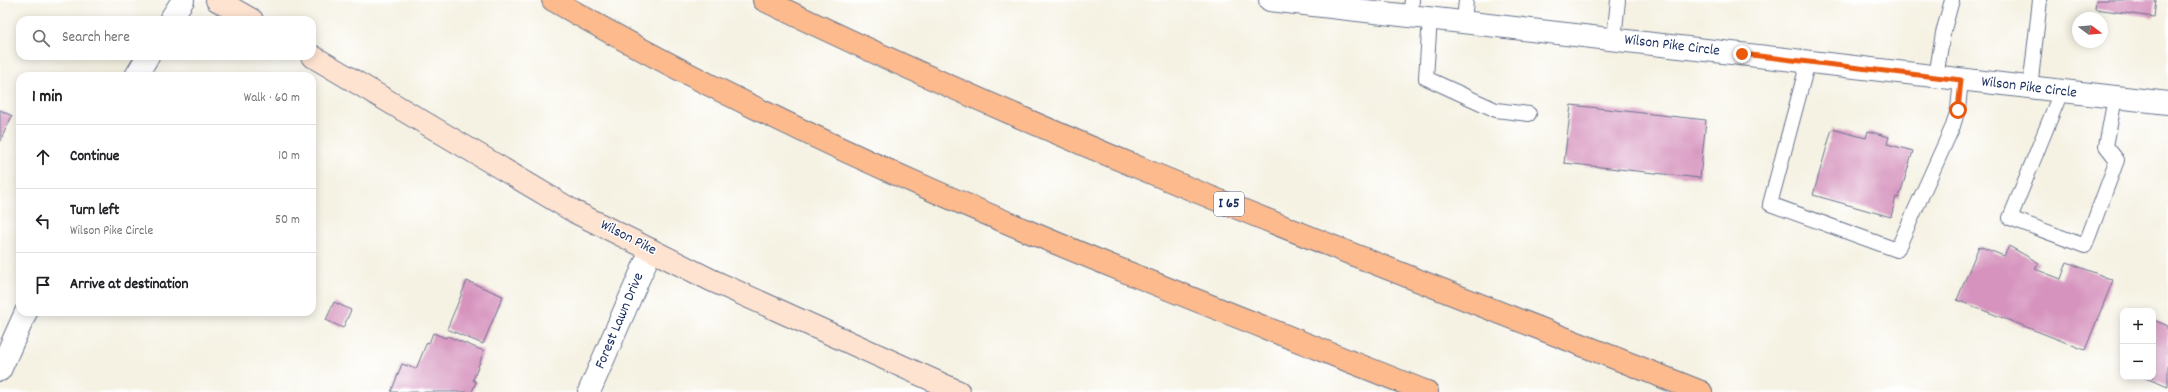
<!DOCTYPE html>
<html lang="en">
<head>
<meta charset="utf-8">
<style>
	body { margin:0; font-family:Dekko,sans-serif; background:#f6f6f6; color:#202124 }
	.controls { position:absolute; right:12px; bottom:12px; display:grid; overflow:hidden; border-radius:8px; box-shadow:0 2px 10px #0003 }
	.controls button { width:36px; height:36px; display:grid; place-items:center; padding:0; border:0; border-bottom:1px solid #e0e0e0; background:#fff; color:#202124; font:20px sans-serif }
	.compass { position:absolute; left:2072px; top:12px; width:36px; height:36px; border-radius:50%; background:#fff; box-shadow:0 2px 10px #0003; rotate:106deg }
	.stop { position:absolute; width:12px; height:12px; margin:-9px; border:3px solid #ea580c; border-radius:50%; background:#fff }
	.stop.end { background:#ea580c; border-color:#fff; box-shadow:0 1px 4px #0008 }
	.list { margin:0; padding:0; list-style:none }
	h2 { display:flex; justify-content:space-between; align-items:center; height:52px; margin:0; padding:0 16px; font-size:17px }
	h2 small { font-size:13px; font-weight:400; color:#757577 }
	.list li { display:grid; grid-template-columns:26px 1fr auto; gap:12px; align-items:center; box-sizing:border-box; height:64px; padding:0 16px; border-top:1px solid #e0e0e0 }
	.list b { display:block; font-size:15px; white-space:nowrap }
	.list p { margin:0; font-size:13px; white-space:nowrap; color:#757577 }
	.list em { font-size:13px; font-style:normal; color:#757577 }
	.icon { flex:none; width:22px; height:22px; fill:none; stroke:currentColor; stroke-width:2; stroke-linecap:round; stroke-linejoin:round }
	.map { position:relative; flex:none; width:2168px; height:392px; overflow:hidden }
	.search { position:absolute; background:#fff; box-shadow:0 2px 10px #0003; left:16px; top:16px; width:300px; height:44px; display:flex; align-items:center; gap:10px; box-sizing:border-box; padding:0 14px; border-radius:12px; color:#757577; font-size:15px }
	.panel { position:absolute; background:#fff; box-shadow:0 2px 10px #0003; left:16px; top:72px; width:300px; height:244px; border-radius:12px }
	.map>svg:first-child { display:block }
	.building { fill:#d693bd }
	.lines { fill:none; stroke-linecap:round; stroke-linejoin:round }
	.lane-casing { stroke:#67738d; stroke-width:16 }
	.street-casing { stroke:#67738d; stroke-width:24 }
	.secondary-casing { stroke:#67738d; stroke-width:24 }
	.highway-casing { stroke:#67738d; stroke-width:24 }
	.lane { stroke:#fff; stroke-width:14 }
	.street { stroke:#fff; stroke-width:22 }
	.secondary { stroke:#fee3d1; stroke-width:22 }
	.highway { stroke:#fcba8d; stroke-width:22 }
	.route { stroke:#ea580c; stroke-width:5 }
	.labels { text-anchor:middle; dominant-baseline:central; stroke-width:3; stroke-linejoin:round; paint-order:stroke }
	.shield { fill:#fff; stroke:#5f6d8e; stroke-width:1 }
	.shield-label { font-size:14px; font-weight:bold; fill:#1b2f5e }
	.street-label { font-size:15px; fill:#1b2f5e; stroke:#fff }
</style>
</head>
<body>
<div class="map">
<svg width="2168" height="392" viewBox="0 0 2168 392">
	<rect width="100%" height="100%" fill="#fff"/>
	<filter id="ink" filterUnits="userSpaceOnUse"><feTurbulence type="fractalNoise" baseFrequency=".025" numOctaves="2"/><feDisplacementMap in="SourceGraphic" scale="8" xChannelSelector="R" yChannelSelector="G"/><feConvolveMatrix kernelMatrix="1 2 1 2 8 2 1 2 1" color-interpolation-filters="sRGB"/></filter>
	<filter id="wash" filterUnits="userSpaceOnUse"><feTurbulence type="fractalNoise" baseFrequency=".012" numOctaves="4" result="noise"/><feDisplacementMap in="SourceGraphic" scale="16" xChannelSelector="R" yChannelSelector="G"/><feGaussianBlur stdDeviation="0.9" result="paint"/><feColorMatrix in="noise" values="0 0 0 0 0 0 0 0 0 0 0 0 0 0 0 0 0 1.4 0 .05"/><feComposite in="paint" operator="in"/></filter>
	<g filter="url(#wash)">
		<rect width="100%" height="100%" fill="#f5f2e3"/>
		<g id="blocks">
			<path class="building" d="M2096 0H2156L2154 17 2095 9Z
				M1571 105 1706 120 1700 178 1564 163Z
				M0 110 12 116 0 141Z
				M1832 129 1866 138 1868 131 1889 137 1887 144 1913 151 1899 198 1896 197 1891 217 1813 195Z
				M1979 246 2004 256 2009 246 2039 263 2035 269 2061 279 2067 262 2113 280 2085 350 1957 300Z
				M467 281 503 296 483 344 447 329Z
				M334 302 351 310 343 328 326 320Z
				M2154 320 2168 326V387L2143 377H2153Z
				M433 333 446 338 447 336 484 351 473 380 476 382 472 392H391L402 364 416 369 427 342 429 343Z"/>
		</g>
	</g>
	<g filter="url(#ink)">
		<use href="#blocks" fill-opacity="0" stroke="#67738d" stroke-width="1"/>
		<g class="lines">
			<defs>
				<path id="lane" d="M1410 16 1412 0
					M1430 18 1426 78 1496 110 1529 114
					M1464 22 1466 0
					M1614 39 1618 0
					M1808 62 1770 204 1897 250 1953 126 1958 109 1961 80
					M1936 77 1943 33 1952 0
					M2030 88 2040 0
					M2061 92 2010 218 2085 246 2117 160 2106 146 2115 98"/>
				<path id="street" d="M1270 0 2168 103
					M170 20 183 0
					M136 76 148 56
					M0 370 26 312
					M589 392 651 250"/>
				<path id="secondary" d="M217 0 252 20
					M312 56 575 212 711 280 959 392"/>
				<path id="highway" d="M553 0C830 161 1131 274 1427 392
					M764 0C1069 148 1386 267 1701 392"/>
			</defs>
			<use href="#lane" class="lane-casing"/>
			<use href="#street" class="street-casing"/>
			<use href="#secondary" class="secondary-casing"/>
			<use href="#highway" class="highway-casing"/>
			<use href="#lane" class="lane"/>
			<use href="#street" class="street"/>
			<use href="#secondary" class="secondary"/>
			<use href="#highway" class="highway"/>
		</g>
	</g>
	<g class="lines" filter="url(#ink)">
		<path class="route" d="M1742 54 1961 80 1958 110"/>
	</g>
	<g class="labels">
		<rect class="shield" x="1214" y="192" width="30" height="24" rx="3"/>
		<g class="shield-label">
			<text x="1229" y="204">I 65</text>
		</g>
		<g class="street-label">
			<text transform="translate(1672 46) rotate(7)">Wilson Pike Circle</text>
			<text transform="translate(2029 88) rotate(7)">Wilson Pike Circle</text>
			<text transform="translate(628 238) rotate(27)">Wilson Pike</text>
			<text transform="translate(620 321) rotate(-67)">Forest Lawn Drive</text>
		</g>
	</g>
</svg>
<div class="controls">
<button>+</button>
<button>−</button>
</div>
<svg class="compass" viewBox="-18 -18 36 36"><path d="M0-13l5 13h-10z" fill="#e53935"/><path d="M0 13l5-13h-10z" fill="#757577"/></svg>
<div class="stop" style="left:1958px;top:110px"></div>
<div class="stop end" style="left:1742px;top:54px"></div>
<div class="search"><svg class="icon" aria-label="search" viewBox="0 0 24 24"><circle cx="10" cy="10" r="6"/><path d="M15 15l6 6"/></svg>Search here</div>
<section class="panel">
<h2>1 min<small>Walk · 60 m</small></h2>
<ul class="list">
<li><svg class="icon" aria-label="ahead" viewBox="0 0 24 24"><path d="M12 20V5M6 11l6-6 6 6"/></svg><div><b>Continue</b></div><em>10 m</em></li>
<li><svg class="icon" aria-label="left" viewBox="0 0 24 24"><path d="M17 20v-9H6M10 6l-5 5 5 5"/></svg><div><b>Turn left</b><p>Wilson Pike Circle</p></div><em>50 m</em></li>
<li><svg class="icon" aria-label="arrive" viewBox="0 0 24 24"><path d="M6 21V4h12l-3 4 3 4H6"/></svg><div><b>Arrive at destination</b></div></li>
</ul>
</section>
</div>
</body>
</html>
